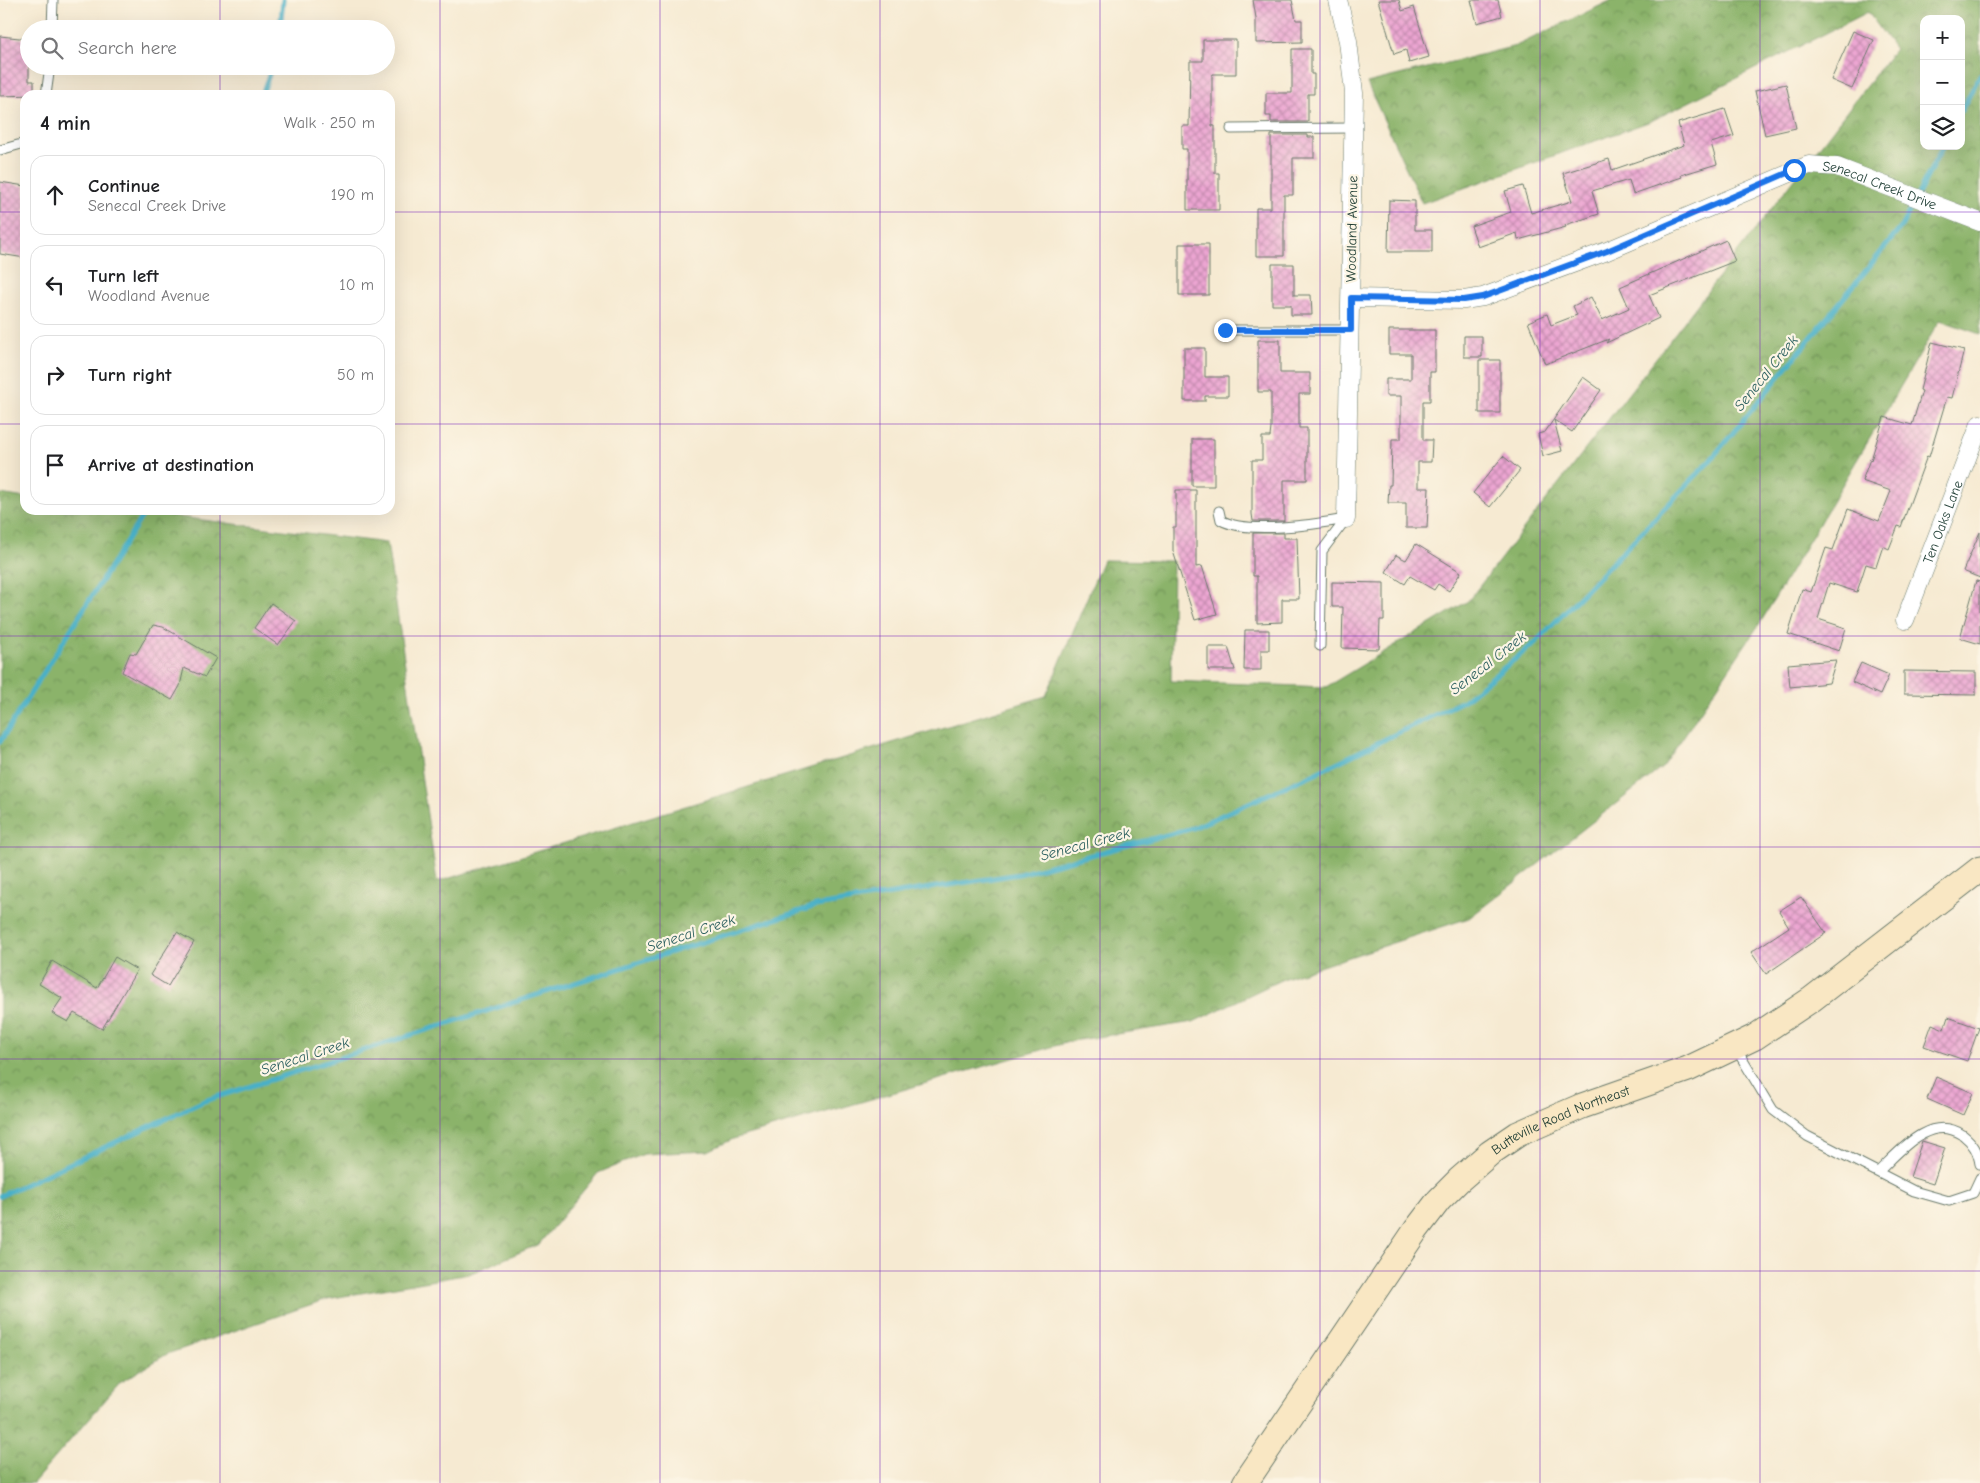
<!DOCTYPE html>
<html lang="en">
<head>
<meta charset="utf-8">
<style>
	body { margin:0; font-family:"Comic Neue",sans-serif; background:#f2f2f2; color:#202124 }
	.controls { position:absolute; right:15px; top:15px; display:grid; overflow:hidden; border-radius:10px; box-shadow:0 5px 20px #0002 }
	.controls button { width:45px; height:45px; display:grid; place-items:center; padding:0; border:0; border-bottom:1px solid #e0e0e0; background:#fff; color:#202124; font:25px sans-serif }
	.stop { position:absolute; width:15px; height:15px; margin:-11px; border:4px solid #1a73e8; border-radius:50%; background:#fff }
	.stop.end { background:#1a73e8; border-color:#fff; box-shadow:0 1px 5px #0008 }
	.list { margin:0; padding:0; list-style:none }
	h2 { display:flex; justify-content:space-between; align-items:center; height:65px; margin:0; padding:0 20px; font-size:21px }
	h2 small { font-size:16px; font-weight:400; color:#757577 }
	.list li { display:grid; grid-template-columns:32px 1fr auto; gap:15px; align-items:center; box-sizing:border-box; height:80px; margin:0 10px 10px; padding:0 10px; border:1px solid #e0e0e0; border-radius:15px }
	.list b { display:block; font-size:19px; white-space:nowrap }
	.list p { margin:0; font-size:16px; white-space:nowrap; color:#757577 }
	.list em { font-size:16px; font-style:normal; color:#757577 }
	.icon { flex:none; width:28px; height:28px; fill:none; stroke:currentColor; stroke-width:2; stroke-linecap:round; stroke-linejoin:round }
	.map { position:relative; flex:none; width:1980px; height:1483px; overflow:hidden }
	.search { position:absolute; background:#fff; box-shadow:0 5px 20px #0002; left:20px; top:20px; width:375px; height:55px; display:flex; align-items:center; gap:12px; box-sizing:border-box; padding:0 18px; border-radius:28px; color:#757577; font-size:19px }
	.panel { position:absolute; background:#fff; box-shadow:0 5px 20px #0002; left:20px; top:90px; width:375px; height:425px; border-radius:15px }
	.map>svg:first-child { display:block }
	.forest { fill:url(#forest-crowns); stroke:#55784f; fill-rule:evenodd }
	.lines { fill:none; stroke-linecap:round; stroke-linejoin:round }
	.stream { stroke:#49b0c8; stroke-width:5 }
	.building { fill:url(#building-cross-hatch) }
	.service-casing { stroke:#6a7a6b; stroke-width:11 }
	.minor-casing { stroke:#6a7a6b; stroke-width:19 }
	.secondary-casing { stroke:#6a7a6b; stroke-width:27 }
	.service { stroke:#fff; stroke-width:9 }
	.minor { stroke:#fff; stroke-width:18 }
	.secondary { stroke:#f9e7c3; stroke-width:25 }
	.route { stroke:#1a73e8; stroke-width:6 }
	.grid { fill:none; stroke:#7b2cbf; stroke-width:1; stroke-opacity:0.55 }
	.labels { text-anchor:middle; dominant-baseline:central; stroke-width:4.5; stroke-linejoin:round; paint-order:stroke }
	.street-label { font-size:14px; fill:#1f3d34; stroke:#fcf5e5 }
	.water-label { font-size:15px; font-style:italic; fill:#2c6060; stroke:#fcf5e5 }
</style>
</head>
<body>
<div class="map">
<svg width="1980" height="1483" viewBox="0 0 1980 1483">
	<defs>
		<pattern id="forest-crowns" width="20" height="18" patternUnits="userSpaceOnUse" patternTransform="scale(1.25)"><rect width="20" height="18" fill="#8bb36a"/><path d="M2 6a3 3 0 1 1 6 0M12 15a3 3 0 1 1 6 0" fill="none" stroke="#719358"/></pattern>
		<pattern id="building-cross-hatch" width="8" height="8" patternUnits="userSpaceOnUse" patternTransform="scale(1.25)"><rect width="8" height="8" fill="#eca5d2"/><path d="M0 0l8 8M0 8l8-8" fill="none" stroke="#bf88ab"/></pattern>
	</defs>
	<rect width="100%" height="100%" fill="#fcf5e5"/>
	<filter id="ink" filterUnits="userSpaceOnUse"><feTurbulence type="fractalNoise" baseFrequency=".02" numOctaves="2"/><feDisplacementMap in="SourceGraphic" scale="10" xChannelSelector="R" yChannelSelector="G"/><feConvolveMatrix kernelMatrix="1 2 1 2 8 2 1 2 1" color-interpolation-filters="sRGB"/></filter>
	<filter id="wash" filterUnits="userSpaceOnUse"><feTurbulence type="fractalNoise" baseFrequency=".0096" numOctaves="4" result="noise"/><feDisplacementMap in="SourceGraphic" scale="20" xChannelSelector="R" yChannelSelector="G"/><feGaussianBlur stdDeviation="1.12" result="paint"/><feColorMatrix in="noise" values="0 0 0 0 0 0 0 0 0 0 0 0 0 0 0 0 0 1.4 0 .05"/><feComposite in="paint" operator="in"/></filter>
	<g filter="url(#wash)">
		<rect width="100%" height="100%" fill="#f6ead2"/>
		<path class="forest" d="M1612 0H1980V334L1940 320 1762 620 1663 767 1469 918 1285 978 1193 1022 1072 1041 733 1139 708 1151 644 1154 598 1173 539 1244 469 1274 327 1299 167 1354 121 1382 33 1483H0V494L25 498V510H123L387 543 437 882 1046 696 1103 560 1173 561 1171 681 1326 687 1468 601 1895 49 1868 12 1651 121 1422 203 1367 83 1516 46ZM1924 19H1961V146H1924Z"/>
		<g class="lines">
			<path class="stream" d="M280 29 283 0
				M262 95 272 66
				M1961 111 1980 75
				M0 742 146 510
				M0 1196 204 1101 816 906 1019 874 1193 828 1318 772 1463 701 1536 642 1709 462 1900 229 1943 146"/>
		</g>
		<g id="blocks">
			<path class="building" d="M1253 0H1292L1296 20H1302V42L1256 43V18Z
				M1378 0H1399L1402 11 1414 7 1429 57 1409 63 1406 50 1394 54Z
				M1471 0H1498L1502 16 1477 23Z
				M1853 31 1874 40 1852 89 1831 80Z
				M0 36 29 39V81H34V95L0 96Z
				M1203 40H1236V74H1212V126H1215V173H1219V210H1187V149H1182V126H1189L1190 61H1203Z
				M1292 49H1311V74H1314V94H1308V122H1271V116H1266V93H1292Z
				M1786 84 1796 128 1765 135 1755 91Z
				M1725 109 1734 136 1711 143 1717 164 1681 175 1682 177 1633 194 1629 180 1592 191 1599 214 1565 225 1566 227 1518 240 1517 233 1478 247 1471 226 1511 212 1505 191 1523 186 1531 213 1572 201 1563 173 1609 159 1612 170 1684 145 1678 123Z
				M1271 135H1308V137H1314V158H1293V195H1284V256H1256V208H1271Z
				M0 182 25 186V258L0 254Z
				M1389 200 1415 201V230H1432V252H1388Z
				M1726 240 1735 261 1649 295 1659 318 1606 343 1609 339 1545 364 1528 322 1547 314 1551 325 1577 315 1573 306 1591 297 1602 320 1629 308 1620 287Z
				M1179 244H1209V295H1179Z
				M1272 264H1294V295H1311L1312 315H1291V305H1272Z
				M1389 330H1435V372H1430V401H1423V440H1432L1431 462H1418V488H1429L1427 528H1406V503H1388L1389 485H1391L1392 439H1401V396H1386V379H1411V354H1389Z
				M1464 336H1482V357H1464Z
				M1258 340H1280V373H1310V394H1299V428H1307V480H1284V521H1253L1252 514V460H1262V437H1270L1271 428V392H1258Z
				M1932 342 1964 350 1952 398 1947 397 1929 457 1927 456 1901 527 1898 526 1889 549 1883 546 1876 567 1866 564 1857 592 1829 583 1818 619 1846 628 1839 651 1788 634 1802 589 1811 592 1826 548 1833 550 1848 509 1879 521 1891 491 1862 481 1870 459 1871 460 1884 417 1912 425 1922 391 1920 390Z
				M1184 348H1205V377H1228V396H1205V401H1184Z
				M1479 360H1500V413H1479Z
				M1583 377 1601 390 1572 432 1554 420 1562 451 1543 456 1538 434 1545 432Z
				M1192 439H1214V486H1192Z
				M1503 456 1520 470 1490 507 1473 493Z
				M1176 490H1196V567L1202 566 1217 614 1195 620 1173 551V527H1176Z
				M1980 532V578L1963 571Z
				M1253 533H1284V538H1297L1299 599H1282V622L1257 623V576H1253Z
				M1416 544 1461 572 1449 591 1438 584 1434 590 1410 576 1405 584 1386 572 1396 555 1406 560Z
				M1976 581 1980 582V644L1960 638Z
				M1332 582 1384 583V620H1380L1379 649 1342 648 1343 607H1332Z
				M271 603 296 621 278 645 254 628Z
				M153 625 163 627 216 658 205 677 184 668 180 686 172 700 122 672 130 653 136 654Z
				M1245 630H1269V650H1261V670H1244Z
				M1208 647H1228L1235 670H1208Z
				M1836 660 1829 683 1790 687 1788 664Z
				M1861 663 1889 675 1880 695 1852 682Z
				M1904 671 1976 672V695L1904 694Z
				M1801 897 1826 933 1766 974 1751 952 1789 927 1779 911Z
				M177 932 194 942 168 986 150 975Z
				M115 957 137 970 102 1029 74 1013 68 1022 52 1013 62 998 39 984 52 961 97 988Z
				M1948 1017 1979 1028 1967 1061 1924 1046 1932 1024 1944 1029Z
				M1936 1077 1973 1093 1963 1115 1927 1099Z
				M1922 1141 1945 1148 1933 1184 1910 1177Z"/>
		</g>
	</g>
	<g filter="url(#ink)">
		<use href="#blocks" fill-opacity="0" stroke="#6a7a6b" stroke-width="1"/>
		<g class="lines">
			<defs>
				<path id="service" d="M52 29 53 0
					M46 95 50 66
					M1231 129 1354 128
					M0 150 25 143
					M1225 330H1351
					M1219 511 1221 520C1246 535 1318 524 1346 519
					M1320 646 1322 551 1346 519
					M1735 1047 1773 1110 1807 1136 1914 1191 1949 1201 1973 1193 1980 1178
					M1878 1172C1900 1151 1930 1113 1963 1135 1973 1143 1978 1151 1980 1164"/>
				<g id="minor">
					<path d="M1338 0 1348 41 1354 93 1346 519"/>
					<path id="s1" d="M1351 298 1464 300 1483 297 1607 251 1809 165 1837 167 1980 222"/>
					<path id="s2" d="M1905 620 1980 424"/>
				</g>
				<g id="secondary">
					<path id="s3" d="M1245 1483 1416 1230 1439 1200 1459 1180 1490 1153 1518 1134 1582 1106 1688 1069 1755 1037 1812 999 1980 869"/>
				</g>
			</defs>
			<use href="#service" class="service-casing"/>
			<use href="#minor" class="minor-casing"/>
			<use href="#secondary" class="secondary-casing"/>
			<use href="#service" class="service"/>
			<use href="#minor" class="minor"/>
			<use href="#secondary" class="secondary"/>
		</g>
	</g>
	<g class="lines" filter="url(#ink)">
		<path class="route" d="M1225 330H1351V298L1464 300 1483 297 1607 251 1794 170"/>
	</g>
	<path class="grid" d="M220 0V29M440 0V1483M660 0V1483M880 0V1483M1100 0V1483M1320 0V1483M1540 0V1483M1760 0V1483M220 66V95M0 212H25M390 212H1980M0 424H25M390 424H1980M220 510V1483M0 636H1980M0 847H1980M0 1059H1980M0 1271H1980"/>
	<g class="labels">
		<g class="street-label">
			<text stroke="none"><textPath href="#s1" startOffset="558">Senecal Creek Drive</textPath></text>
			<text transform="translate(1352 229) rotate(-89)">Woodland Avenue</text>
			<text stroke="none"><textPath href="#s2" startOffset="105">Ten Oaks Lane</textPath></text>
			<text stroke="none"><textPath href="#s3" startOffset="491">Butteville Road Northeast</textPath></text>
		</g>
		<g class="water-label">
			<text transform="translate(1766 373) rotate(-51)">Senecal Creek</text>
			<text transform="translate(1488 663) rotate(-38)">Senecal Creek</text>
			<text transform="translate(1085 844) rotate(-15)">Senecal Creek</text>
			<text transform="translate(691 933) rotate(-18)">Senecal Creek</text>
			<text transform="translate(305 1056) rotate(-18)">Senecal Creek</text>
		</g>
	</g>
</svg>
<div class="controls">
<button>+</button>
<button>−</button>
<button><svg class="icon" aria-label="layers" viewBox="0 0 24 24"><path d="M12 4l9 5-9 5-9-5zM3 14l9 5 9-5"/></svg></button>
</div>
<div class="stop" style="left:1794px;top:170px"></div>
<div class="stop end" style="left:1225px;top:330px"></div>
<div class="search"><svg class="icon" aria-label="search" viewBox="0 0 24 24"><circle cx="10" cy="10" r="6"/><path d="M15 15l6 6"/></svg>Search here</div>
<section class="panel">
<h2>4 min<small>Walk · 250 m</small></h2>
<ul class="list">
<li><svg class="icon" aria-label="ahead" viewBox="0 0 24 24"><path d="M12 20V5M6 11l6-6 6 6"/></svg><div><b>Continue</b><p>Senecal Creek Drive</p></div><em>190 m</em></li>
<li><svg class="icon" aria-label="left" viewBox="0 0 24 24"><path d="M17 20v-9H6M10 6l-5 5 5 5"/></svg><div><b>Turn left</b><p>Woodland Avenue</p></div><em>10 m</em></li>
<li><svg class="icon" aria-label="right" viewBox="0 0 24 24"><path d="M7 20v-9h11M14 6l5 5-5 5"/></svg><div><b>Turn right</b></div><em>50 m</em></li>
<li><svg class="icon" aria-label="arrive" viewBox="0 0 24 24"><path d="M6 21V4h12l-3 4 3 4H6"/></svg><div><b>Arrive at destination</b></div></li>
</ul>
</section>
</div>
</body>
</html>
